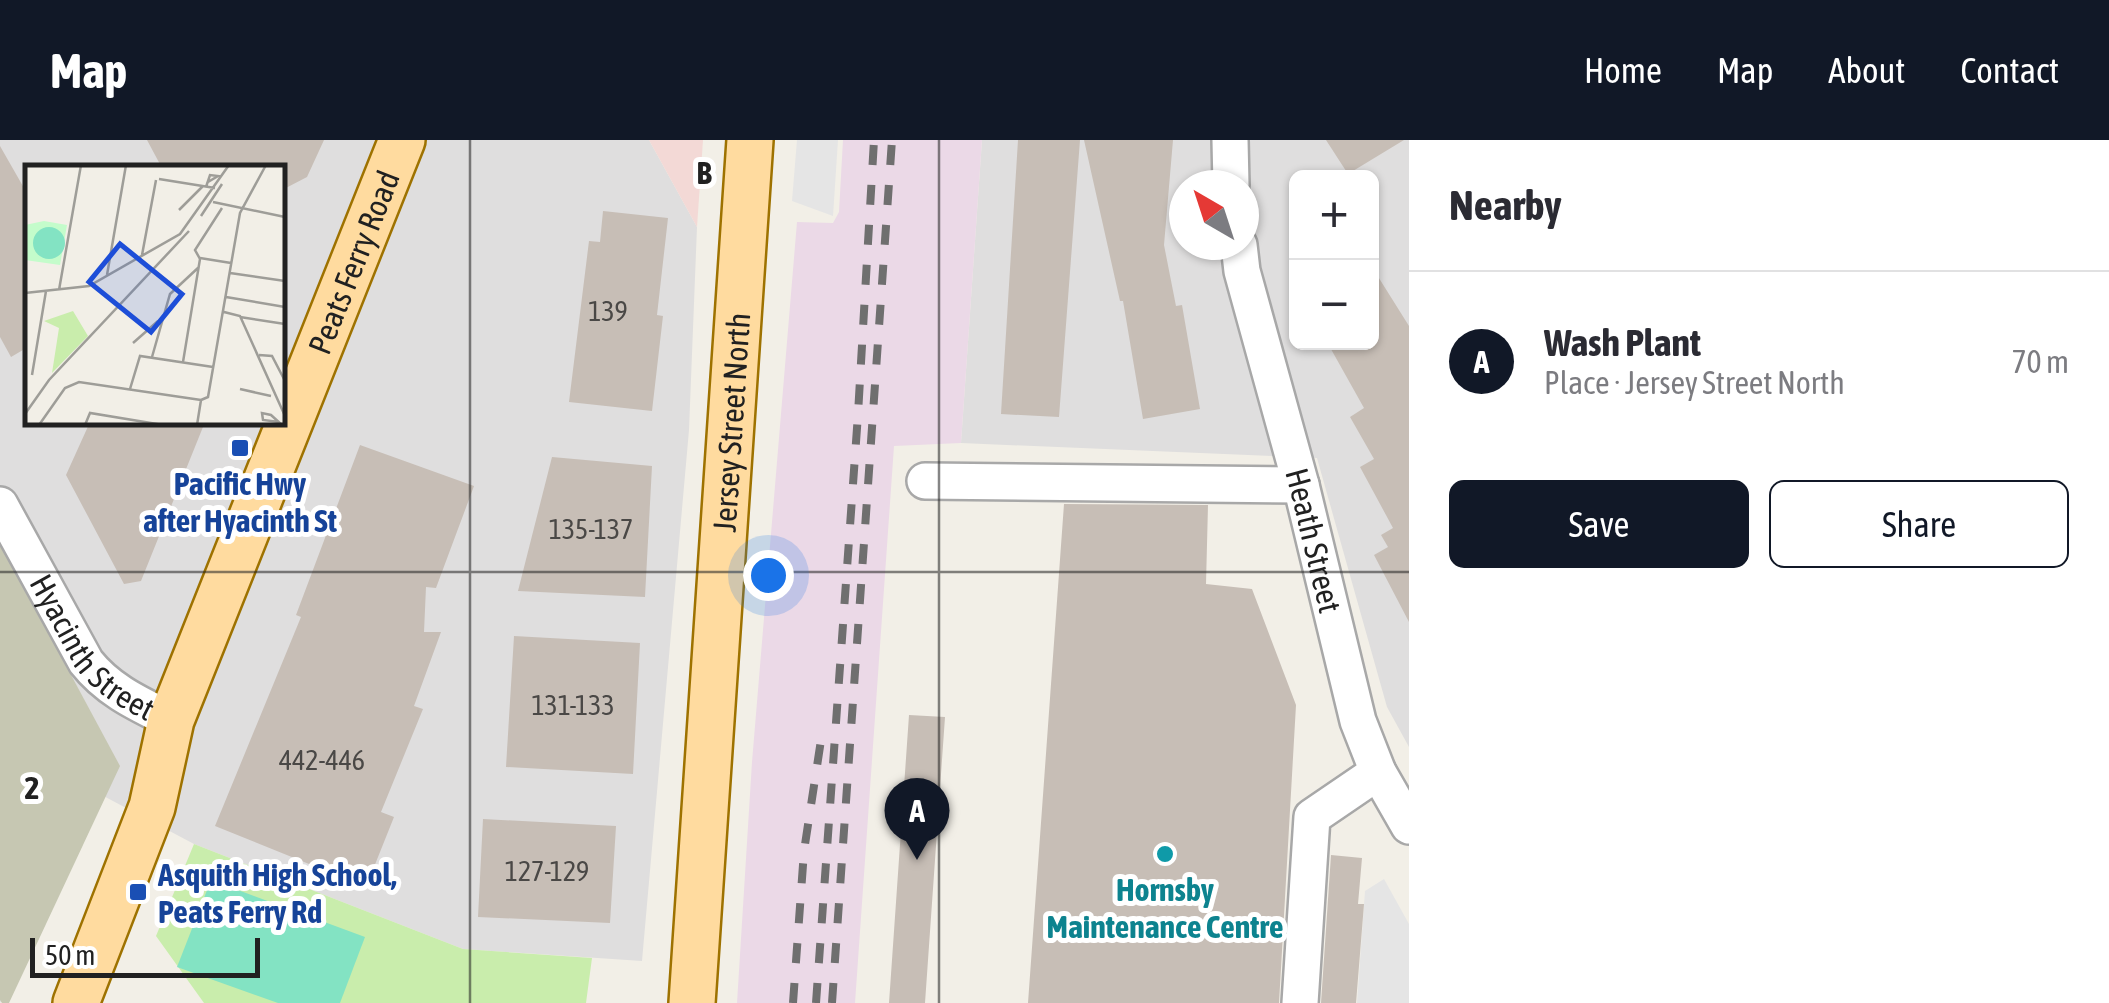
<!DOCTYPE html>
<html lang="en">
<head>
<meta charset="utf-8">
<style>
	body { margin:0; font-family:"Asap Condensed",sans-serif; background:#f2f2f3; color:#2b2b33 }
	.controls { position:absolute; right:30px; top:30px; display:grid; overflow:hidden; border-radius:15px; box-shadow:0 2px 8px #0004 }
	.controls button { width:90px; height:90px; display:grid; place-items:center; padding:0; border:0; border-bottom:2px solid #e1e1e2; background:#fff; color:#2b2b33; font:50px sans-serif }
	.compass { position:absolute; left:1169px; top:30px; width:90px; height:90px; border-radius:50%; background:#fff; box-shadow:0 2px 8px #0004; rotate:321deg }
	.scale { position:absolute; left:30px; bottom:25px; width:230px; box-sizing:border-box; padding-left:10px; border:5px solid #212121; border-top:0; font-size:28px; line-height:35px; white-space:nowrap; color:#212121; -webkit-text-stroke:8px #fff; paint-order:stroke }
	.you { position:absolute; left:768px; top:435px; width:35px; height:35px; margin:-25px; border:8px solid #fff; border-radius:50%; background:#1a73e8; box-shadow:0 0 0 15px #1a73e833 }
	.badge { display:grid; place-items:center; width:65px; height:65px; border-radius:50%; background:#111827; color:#fff; font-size:32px; font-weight:700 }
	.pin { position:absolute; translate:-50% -82px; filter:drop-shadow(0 2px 5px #0008) }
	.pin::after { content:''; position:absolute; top:52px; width:35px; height:30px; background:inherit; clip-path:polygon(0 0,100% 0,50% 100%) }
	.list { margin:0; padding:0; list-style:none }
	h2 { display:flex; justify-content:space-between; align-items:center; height:130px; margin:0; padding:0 40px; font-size:42px }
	h2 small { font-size:32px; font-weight:400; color:#7c7c81 }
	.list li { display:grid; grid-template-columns:65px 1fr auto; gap:30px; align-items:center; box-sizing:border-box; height:180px; padding:0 40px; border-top:2px solid #e1e1e2 }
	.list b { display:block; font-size:38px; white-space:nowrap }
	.list p { margin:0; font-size:32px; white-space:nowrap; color:#7c7c81 }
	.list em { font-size:32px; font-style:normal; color:#7c7c81 }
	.actions { display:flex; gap:20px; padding:30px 40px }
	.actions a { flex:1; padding:22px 0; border:2px solid #111827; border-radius:15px; text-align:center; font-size:35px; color:#111827 }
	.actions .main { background:#111827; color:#fff }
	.map { position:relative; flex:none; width:1409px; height:863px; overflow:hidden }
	header { display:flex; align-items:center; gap:60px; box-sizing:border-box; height:140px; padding:0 50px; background:#111827; color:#fff }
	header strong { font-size:48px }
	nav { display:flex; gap:55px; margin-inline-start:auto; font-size:35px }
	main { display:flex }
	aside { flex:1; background:#fff }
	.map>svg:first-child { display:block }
	.residential { fill:#dfdede; fill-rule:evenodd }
	.commercial { fill:#f3d9d6 }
	.industrial { fill:#ebd9e7 }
	.construction { fill:#c6c7b2 }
	.grass { fill:#c9edac }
	.pitch { fill:#83e3c3 }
	.parking { fill:#e5e5e5 }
	.building { fill:#c7beb6 }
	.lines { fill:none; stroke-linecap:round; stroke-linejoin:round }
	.minor-casing { stroke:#a8a8a8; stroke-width:40 }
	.major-casing { stroke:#9e7200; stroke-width:50 }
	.minor { stroke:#fff; stroke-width:35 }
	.major { stroke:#ffdb9f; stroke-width:45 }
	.rail { stroke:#6f6f6f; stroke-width:8; stroke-dasharray:20 20; stroke-linecap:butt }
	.grid { fill:none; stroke:#212121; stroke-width:2.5; stroke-opacity:0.55 }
	.transit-dot { fill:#1a4fb4; stroke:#fff; stroke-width:4 }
	.culture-dot { fill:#0f9aa8; stroke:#fff; stroke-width:4 }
	.labels { text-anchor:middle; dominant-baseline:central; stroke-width:10; stroke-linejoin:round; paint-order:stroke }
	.number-label { font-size:28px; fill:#4a4846 }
	.street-label { font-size:32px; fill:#212121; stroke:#fff }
	.transit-label { font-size:32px; font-weight:bold; fill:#164399; stroke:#fff }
	.culture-label { font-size:32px; font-weight:bold; fill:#0d838f; stroke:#fff }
	.inset-road { fill:none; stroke:#9e9d98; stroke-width:2.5 }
	.view { fill:#1d4ed8; fill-opacity:0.15; stroke:#1d4ed8; stroke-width:5 }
	.inset-edge { fill:none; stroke:#212121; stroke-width:5 }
	.grid-label { font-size:32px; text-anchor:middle; font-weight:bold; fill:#212121; stroke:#fff; stroke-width:10; stroke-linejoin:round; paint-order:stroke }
</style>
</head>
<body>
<header>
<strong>Map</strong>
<nav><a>Home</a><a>Map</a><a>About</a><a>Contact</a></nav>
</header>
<main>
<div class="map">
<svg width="1409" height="863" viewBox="0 0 1409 863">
	<rect width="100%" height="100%" fill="#f2efe7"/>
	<path class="residential" d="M0 0H649L697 87 689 290 642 821 463 809 194 704 96 652 0 863ZM28 28H282V282H28Z
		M982 0H1409V607L1387 567 1317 318 961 303ZM1296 38H1372V202H1296ZM1184 45H1244V105H1184Z"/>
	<path class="commercial" d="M649 0H703L697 87Z"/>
	<path class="industrial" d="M843 0H982L961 303 894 306 855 863H737L752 622 797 82 833 83 839 72Z"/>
	<path class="construction" d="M0 403 120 626 9 863H2L0 860Z"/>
	<path class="grass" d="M194 704 463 809 592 818 586 863H204L156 796Z"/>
	<path class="pitch" d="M211 740 365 797 340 863H278L177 827Z"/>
	<path class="parking" d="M797 0H838L833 76 792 61Z
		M1384 739 1409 784V863H1357L1365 751Z"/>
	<path class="building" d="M147 0H324L307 37 282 50V28H162Z
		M1018 0H1080L1059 277 1001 274Z
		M1084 0H1173L1164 105 1176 166 1182 165 1200 269 1143 279 1123 161H1120Z
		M1326 0H1404L1348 34Z
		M0 6 28 55V207L11 217 0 197Z
		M603 71 668 78 657 175 663 176 652 271 569 262 589 101 600 102Z
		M1372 127 1409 186V482L1374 415 1388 407 1381 395 1393 388 1360 327 1374 319 1350 277 1364 268 1327 202H1372Z
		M90 282H205L141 441 124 444 66 335Z
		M360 305 474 346 436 448 426 447 424 492H441L414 566 423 569 381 672 394 677 366 747 215 686 301 477 296 475Z
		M552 317 652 326 645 457 518 451Z
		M1064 364 1208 365 1206 444 1252 449 1296 565 1279 863H1028Z
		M514 496 640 503 633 634 506 627Z
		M909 575 945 577 925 863H889Z
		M483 679 616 686 610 783 478 777Z
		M1331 715 1362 718 1358 764H1364L1356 863H1321Z"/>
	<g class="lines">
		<defs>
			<g id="minor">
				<path d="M1230 0 1231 45"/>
				<path id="s1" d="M1239 105 1242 131 1301 345 1358 581 1378 632 1409 686"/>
				<path d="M925 341 1301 345"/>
				<path id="s2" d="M0 365 86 522C109 551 139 564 171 580"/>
				<path d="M1300 863 1312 677 1378 632"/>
			</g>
			<g id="major">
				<path id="s3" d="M76 863 152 667 171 580 402 0"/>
				<path id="s4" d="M692 863 750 0"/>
			</g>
		</defs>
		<use href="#minor" class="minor-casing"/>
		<use href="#major" class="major-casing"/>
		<use href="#minor" class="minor"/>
		<use href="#major" class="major"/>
		<path class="rail" d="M793 863 804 711 823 587
			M816 863 858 274 874 0
			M832 863 892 0"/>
	</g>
	<path class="grid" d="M470 0V863M939 0V863M0 432H1409"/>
	<g class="transit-dot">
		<rect x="230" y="298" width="20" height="20" rx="5"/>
		<rect x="128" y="742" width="20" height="20" rx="5"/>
	</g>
	<circle class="culture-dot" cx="1165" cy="714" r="10"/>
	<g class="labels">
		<g class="number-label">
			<text x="608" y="171">139</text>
			<text x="591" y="389">135-137</text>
			<text x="573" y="565">131-133</text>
			<text x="322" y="620">442-446</text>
			<text x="547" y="731">127-129</text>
		</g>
		<g class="street-label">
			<text stroke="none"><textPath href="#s3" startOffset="792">Peats Ferry Road</textPath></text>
			<text stroke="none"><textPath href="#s4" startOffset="582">Jersey Street North</textPath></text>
			<text stroke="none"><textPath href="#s1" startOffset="305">Heath Street</textPath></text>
			<text stroke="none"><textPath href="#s2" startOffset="172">Hyacinth Street</textPath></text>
		</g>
		<g class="transit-label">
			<text x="240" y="343">Pacific Hwy<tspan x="240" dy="37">after Hyacinth St</tspan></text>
			<text x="158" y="734" text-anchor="start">Asquith High School,<tspan x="158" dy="37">Peats Ferry Rd</tspan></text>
		</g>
		<g class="culture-label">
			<text x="1165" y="749">Hornsby<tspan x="1165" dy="37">Maintenance Centre</tspan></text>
		</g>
	</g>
	<g transform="translate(25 25)">
		<rect width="260" height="260" fill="#f2efe7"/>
		<path d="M48 146 63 171 27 208 34 163 19 156Z" fill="#c9edac"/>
		<path d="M19 56 42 60 35 100 0 95V60Z" fill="#c4fccb"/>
		<path d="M8 78a16 16 0 1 1 32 0a16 16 0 1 1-32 0Z" fill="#83e3c3"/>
		<path class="inset-road" d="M134 14 190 23M181 22 185 10 193 11 183 17M188 37 260 52M154 45 178 21M176 51 197 19M117 90 131 15M175 93 206 98M205 108 260 116M82 110 101 0M34 125 56 0M0 128 64 121 155 69 204 0M201 132 260 142M199 147 215 151 260 251M215 152 260 159M108 178 133 156M234 190 247 191 260 216M127 192 145 129 174 102M158 197 175 94 170 85 197 43M7 210 21 126M105 224 115 191 188 202M215 224 246 231M0 249 24 215 164 66M254 257 238 255 237 248 246 250 257 260M14 260 40 223 54 217 176 235M60 260 65 248 138 260M172 260 176 235 183 232 215 48 241 0"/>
		<path class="view" d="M95 79 157 129 126 167 64 117Z"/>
		<rect width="260" height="260" class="inset-edge"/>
	</g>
	<g class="grid-label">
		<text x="704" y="44">B</text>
		<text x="32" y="659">2</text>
	</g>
</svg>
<div class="controls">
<button>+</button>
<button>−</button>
</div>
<svg class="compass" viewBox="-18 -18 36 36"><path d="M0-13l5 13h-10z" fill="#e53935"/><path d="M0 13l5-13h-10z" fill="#7c7c81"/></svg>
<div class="scale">50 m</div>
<div class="you"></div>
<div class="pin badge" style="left:917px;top:720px">A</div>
</div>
<aside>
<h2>Nearby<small></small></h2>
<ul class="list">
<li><span class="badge">A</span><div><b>Wash Plant</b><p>Place · Jersey Street North</p></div><em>70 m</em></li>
</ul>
<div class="actions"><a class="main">Save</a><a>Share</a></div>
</aside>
</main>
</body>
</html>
